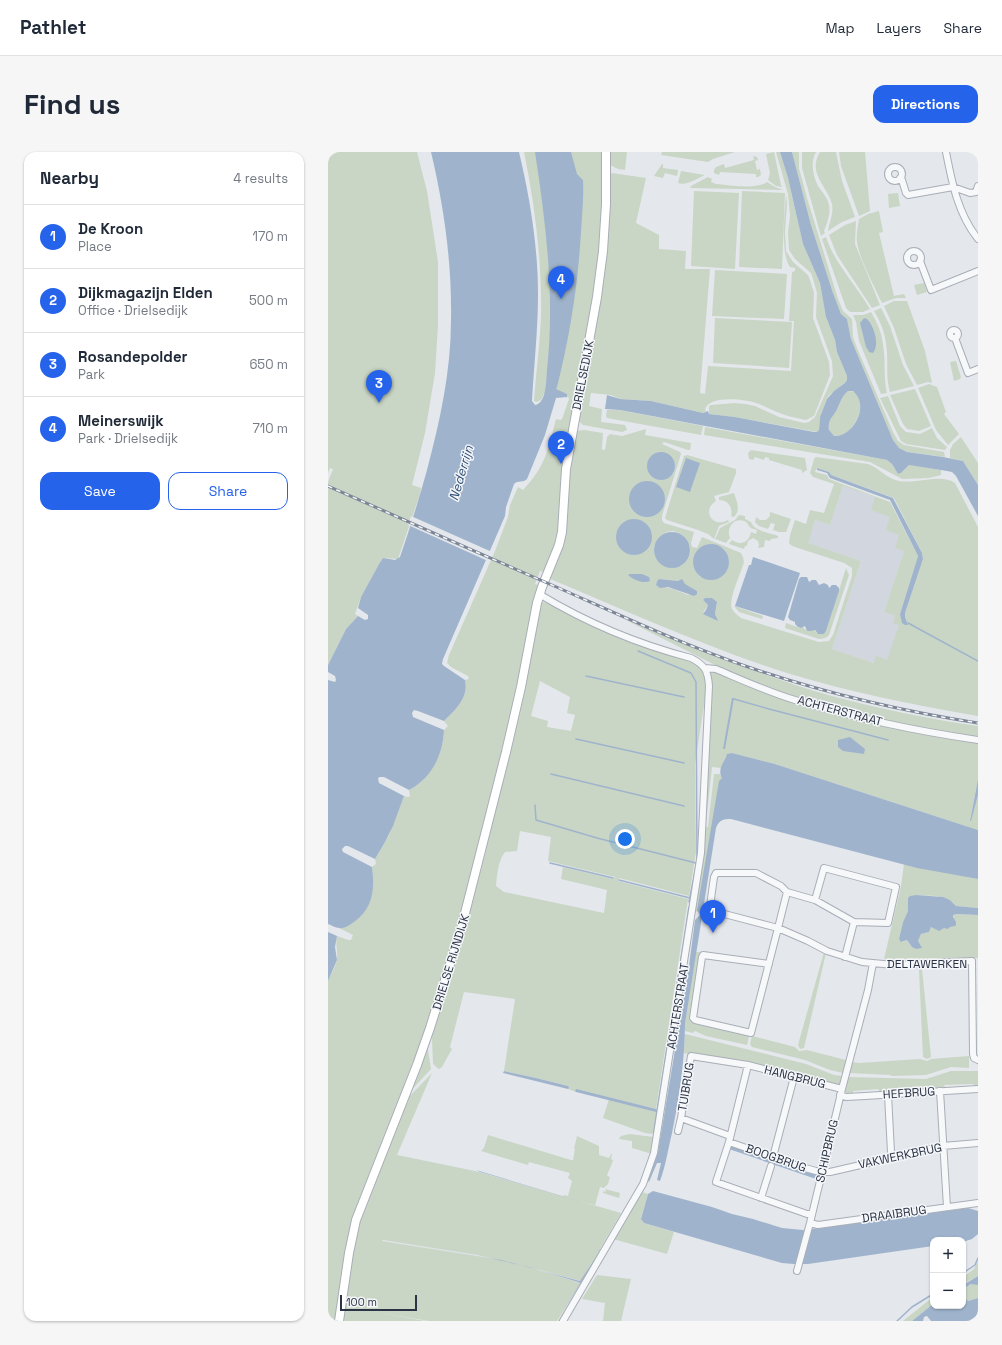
<!DOCTYPE html>
<html lang="en">
<head>
<meta charset="utf-8">
<style>
	body { margin:0; font-family:"Space Grotesk",sans-serif; background:#f6f6f7; color:#1f2937 }
	.controls { position:absolute; right:12px; bottom:12px; display:grid; overflow:hidden; border-radius:8px; box-shadow:0 1px 3px #0004 }
	.controls button { width:36px; height:36px; display:grid; place-items:center; padding:0; border:0; border-bottom:1px solid #e0e1e3; background:#fff; color:#1f2937; font:20px sans-serif }
	.scale { position:absolute; left:12px; bottom:10px; width:77px; box-sizing:border-box; padding-left:4px; border:2px solid #2b3445; border-top:0; font-size:11px; line-height:14px; white-space:nowrap; color:#2b3445; -webkit-text-stroke:3px #f4f6f9; paint-order:stroke }
	.you { position:absolute; left:297px; top:687px; width:14px; height:14px; margin:-10px; border:3px solid #fff; border-radius:50%; background:#1a73e8; box-shadow:0 0 0 6px #1a73e833 }
	.badge { display:grid; place-items:center; width:26px; height:26px; border-radius:50%; background:#2563eb; color:#fff; font-size:13px; font-weight:700 }
	.pin { position:absolute; translate:-50% -33px; filter:drop-shadow(0 1px 2px #0008) }
	.pin::after { content:''; position:absolute; top:21px; width:14px; height:12px; background:inherit; clip-path:polygon(0 0,100% 0,50% 100%) }
	.list { margin:0; padding:0; list-style:none }
	h2 { display:flex; justify-content:space-between; align-items:center; height:52px; margin:0; padding:0 16px; font-size:17px }
	h2 small { font-size:13px; font-weight:400; color:#747a83 }
	.list li { display:grid; grid-template-columns:26px 1fr auto; gap:12px; align-items:center; box-sizing:border-box; height:64px; padding:0 16px; border-top:1px solid #e0e1e3 }
	.list b { display:block; font-size:15px; white-space:nowrap }
	.list p { margin:0; font-size:13px; white-space:nowrap; color:#747a83 }
	.list em { font-size:13px; font-style:normal; color:#747a83 }
	.actions { display:flex; gap:8px; padding:12px 16px }
	.actions a { flex:1; padding:9px 0; border:1px solid #2563eb; border-radius:12px; text-align:center; font-size:14px; color:#2563eb }
	.actions .main { background:#2563eb; color:#fff }
	.map { position:relative; flex:none; width:650px; height:1169px; overflow:hidden; border-radius:12px }
	header { display:flex; align-items:center; gap:24px; box-sizing:border-box; height:56px; padding:0 20px; background:#fff; border-bottom:1px solid #e0e1e3 }
	header strong { font-size:19px }
	nav { display:flex; gap:22px; margin-inline-start:auto; font-size:14px }
	.intro { display:flex; align-items:center; justify-content:space-between; box-sizing:border-box; height:96px; padding:0 24px }
	h1 { margin:0; font-size:28px }
	.button { padding:10px 18px; border-radius:12px; background:#2563eb; color:#fff; font-size:14px; font-weight:700 }
	main { display:flex; gap:24px; padding:0 24px }
	aside { flex:1; background:#fff; border-radius:12px; box-shadow:0 1px 3px #0004 }
	.map>svg:first-child { display:block }
	.built { fill:#d2d6de }
	.green { fill:#c9d6c5; fill-rule:evenodd }
	.water { fill:#9fb4cc; fill-rule:evenodd }
	.pier { fill:#e4e7ec }
	.lines { fill:none; stroke-linecap:round; stroke-linejoin:round }
	.stream { stroke:#9fb4cc; stroke-width:1.5 }
	.street-casing { stroke:#a9aeb7; stroke-width:8 }
	.secondary-casing { stroke:#a9aeb7; stroke-width:10 }
	.street { stroke:#f7f8fa; stroke-width:6 }
	.secondary { stroke:#fff; stroke-width:8 }
	.rail-casing { stroke:#7d8696; stroke-width:3 }
	.rail { stroke:#f4f6f9; stroke-width:1.5; stroke-dasharray:4.5; stroke-linecap:butt }
	.labels { text-anchor:middle; dominant-baseline:central; stroke-width:3; stroke-linejoin:round; paint-order:stroke }
	.street-label { font-size:12px; fill:#2b3445; stroke:#f4f6f9 }
	.water-label { font-size:13px; font-style:italic; fill:#34527a; stroke:#f4f6f9 }
</style>
</head>
<body>
<header>
<strong>Pathlet</strong>
<nav><a>Map</a><a>Layers</a><a>Share</a></nav>
</header>
<div class="intro"><h1>Find us</h1><a class="button">Directions</a></div>
<main>
<aside>
<h2>Nearby<small>4 results</small></h2>
<ul class="list">
<li><span class="badge">1</span><div><b>De Kroon</b><p>Place</p></div><em>170 m</em></li>
<li><span class="badge">2</span><div><b>Dijkmagazijn Elden</b><p>Office · Drielsedijk</p></div><em>500 m</em></li>
<li><span class="badge">3</span><div><b>Rosandepolder</b><p>Park</p></div><em>650 m</em></li>
<li><span class="badge">4</span><div><b>Meinerswijk</b><p>Park · Drielsedijk</p></div><em>710 m</em></li>
</ul>
<div class="actions"><a class="main">Save</a><a>Share</a></div>
</aside>
<div class="map">
<svg width="650" height="1169" viewBox="0 0 650 1169">
	<rect width="100%" height="100%" fill="#e4e7ec"/>
	<path class="built" d="M515 334 547 345 562 365 571 383 576 399 556 460 567 464 571 473 560 508 546 511 504 497 533 409 479 391 487 368 502 373Z"/>
	<path class="green" d="M0 0H89L99 39 110 110V173L107 221 97 281 84 333 93 336 92 342 70 407 55 406 51 412 33 445 27 462 30 464 18 477 0 513V330L5 317 2 316 0 321Z
		M196 0H275L276 26 271 111 233 366 228 390 216 420 212 419 207 432 210 433 206 448 195 510 151 701 131 772 99 875 21 1082 7 1169H0V829C3 822 8 814 9 807 10 799 7 792 9 784L20 788H23L25 783 11 776C42 768 47 743 44 715L48 712 47 707 61 683 76 644 80 645 82 644 81 638C104 626 115 603 116 578L120 574 116 569C127 558 141 546 137 528L141 527 140 524 123 515 119 511 121 503 167 399 180 365 182 353 190 335 195 338C218 314 220 297 228 267L232 268 234 267 241 247V246L239 245V242L230 239 216 242 213 248 209 250 206 249C208 220 212 192 213 164 214 109 207 54 196 0Z
		M280 0H299L297 18 290 17 282 13Z
		M334 0H407L385 7 380 10 333 3Z
		M446 0 453 33 454 35 448 34 440 28 442 21 438 2Z
		M448 0H452L460 26 475 92 492 131 499 168 507 188 509 200 519 224V228L517 231 501 243 499 247 492 265 491 278 489 280 407 265 381 262V254L383 253 407 251 417 252 427 254 451 265 476 271 481 270 487 265 505 224 504 209 488 165 489 141 485 127 483 121 467 107 461 98 460 80 462 64 460 42Z
		M464 0H471V16L479 46 510 147 515 159 524 167 525 185 529 196 565 280 570 289 576 293 616 300 617 305 579 300 571 296 565 288 523 187 519 167 513 162 505 141 483 73Z
		M474 0H488C482 10 485 24 490 34 494 40 500 46 501 53 503 61 499 71 496 79L497 81 493 84 474 16Z
		M492 0H508L514 29 527 65 514 70 500 79C501 71 506 61 504 52 499 34 479 21 492 0Z
		M511 0H537L542 59 531 64 513 14Z
		M425 4 429 5 430 8 427 9 429 18 432 17 433 23 430 25H428V22L392 20 391 23 386 21V18L388 15 396 12 397 16 426 8Z
		M334 12H335V16L350 18 349 24 337 21 335 26 326 24Z
		M353 19 377 23C368 27 359 34 350 31Z
		M284 21 318 26 308 71 331 83V97L358 99 357 117H382L372 241 377 242 380 214 463 219 466 169H461L464 120 467 119V116L462 115C452 101 457 59 458 42L459 51 457 80 458 99 465 110 480 123 482 128 486 141 485 166 501 210 502 223 486 264 478 268C470 266 462 265 454 262 445 259 437 254 428 251 416 247 380 243 377 258L378 259 375 261 323 249 292 247 283 243 263 241 261 254 274 257 273 270 297 273 299 278 294 280 255 273 250 268 281 24Z
		M380 25 384 27 383 30 388 32C401 33 429 38 439 30L447 35 455 38 362 36 363 34Z
		M366 39 411 41 407 117 363 114Z
		M414 39 457 41 454 117 411 115Z
		M570 41 572 54 561 56 560 42Z
		M551 59 555 80 551 81 566 144 576 142 578 146H568L554 151C547 136 531 106 529 90 528 82 530 75 531 67L540 62Z
		M528 69 527 92 552 153 544 156 509 103 501 83 517 73Z
		M498 85C507 112 528 133 542 157L535 160H522L518 156 494 87Z
		M387 118 459 122 456 167 384 164Z
		M596 131 599 140 589 143 586 133Z
		M566 149H579L597 199 604 231 600 230 589 233 578 212 566 176 556 154Z
		M553 156 562 174 575 213 586 234 562 240C557 224 561 208 558 192 557 180 552 169 546 159Z
		M543 160C549 170 554 181 555 193 558 209 555 225 559 241L553 242 531 189 528 170 525 163H535ZM546 179 548 192 541 200 538 195Z
		M387 166 464 170 461 216 385 211Z
		M628 209 633 225 632 227 626 229 622 210Z
		M601 232 609 235 618 260 616 262 631 282 620 293 608 278 590 236Z
		M587 237 603 274 591 279 579 277 575 272 562 243Z
		M520 239C545 238 529 287 506 284L501 279C499 267 507 264 510 255 513 249 514 244 520 239Z
		M560 244 572 274 578 280 592 282 604 276 609 286 619 295 617 298 578 292 573 289 552 246Z
		M279 258H291L375 274 373 283 279 266 278 264Z
		M377 275 559 308 564 312 570 322 573 321 581 313H583L613 318V323L601 326 574 327 542 310 376 283Z
		M318 277 317 283 363 291 362 298H360L336 290 334 292 352 300 353 302 334 364V368L336 371 366 380 363 391 364 395 369 396 374 385 413 401 415 405 416 410C413 421 400 448 404 457 406 461 410 463 413 466L491 490 501 489 505 483 524 424V416L516 411 464 394 461 391 462 383 467 368 478 372 482 358 496 361 506 332 485 325 482 321 486 307 488 305 540 312C551 316 559 327 571 329 588 332 614 321 627 331L650 375V564C585 553 521 540 459 521 377 495 299 459 220 426L224 416 249 279 256 278 275 281 274 297 277 298 279 285 282 282 294 284ZM330 301C343 301 351 308 345 322L332 328C319 325 320 317 322 306ZM489 316 501 320 503 323 566 346 594 401 595 407 577 461V465L579 470 572 462 590 404 562 350 501 327 499 323 487 320ZM515 334 547 345 543 358 562 365 558 378 571 383 567 396 576 399 556 460 567 464 565 471 571 473 559 508 548 504 546 511 504 497 533 409 480 391 487 368 502 373ZM345 379C363 383 369 403 353 414L328 407 326 401V394L338 380ZM288 387 310 403C299 404 290 398 288 387ZM380 392C384 393 389 393 393 395 401 399 402 411 399 418L372 425 366 417 365 411 374 395ZM331 427 350 429 369 439 360 443 345 437 328 433 329 429ZM377 446H379L389 452 387 462 388 465 375 461 380 453 375 448Z
		M633 285 650 311V333L635 309 622 306V298L625 292Z
		M423 298 477 306 479 318 474 321V318L441 308V306L437 305 436 308 427 305 425 308 421 307 420 301Z
		M359 303 408 317V321L401 340 386 344 388 349C373 358 385 377 400 368L401 370 391 374 386 387 380 382 370 378 339 368 337 366 356 304Z
		M406 341C409 350 413 358 406 365L403 364C405 355 400 348 391 348V345Z
		M442 360 463 367 458 380H451L445 378 447 372 443 371 440 377 431 374 427 370 428 365 432 368H438L442 364Z
		M411 363 417 364V367L423 370C426 379 442 381 450 384V386L443 387 442 389 437 388 436 395 430 396 431 393 430 389 425 386 420 389 419 394H417L416 397 401 392 404 388C412 394 421 391 423 380L428 382 429 378C427 377 424 377 423 376 420 374 420 370 416 369 405 365 398 377 402 386L398 391 387 387 392 376 407 368Z
		M518 416 521 423 501 483C498 486 495 487 491 487L457 476 458 471 472 476 475 475 479 479 486 478 489 481 496 482 498 479Z
		M214 450 219 451 359 507 374 515 379 533 367 612 368 700 361 744 291 726 290 729 360 747 328 957 247 938 248 940 240 937V934L208 926 176 919 187 847 136 840 122 895 124 897 114 915 111 917 107 914 105 911 104 887 105 874 137 774 157 703 200 511 212 452ZM212 529 242 545 239 561 247 563 243 579 219 575 220 569 203 564ZM192 679 223 685 220 709 287 725 285 727 235 715 233 727 279 738 276 761 176 740 168 734C169 723 170 709 177 700L189 699Z
		M406 454 435 464 434 467 411 460Z
		M296 467C365 495 433 524 504 544 552 557 601 567 650 574V586L579 575 484 551 455 541 423 530 393 516Z
		M389 519 484 553 650 589V627L642 668 650 643V678L447 612 404 601 398 604 393 616 384 615 378 670H376L382 522 385 520Z
		M386 622H392L394 626 370 760 366 759 376 675H380Z
		M576 712 650 727V756L628 754 622 748 609 744 588 743 580 746V759L575 770 571 787 575 790 579 788 584 795 590 789 593 782 601 780 603 775 627 774 625 763 629 762 650 763V806L556 807 573 734Z
		M368 800H373L362 868 421 884 419 893 378 884 367 879 365 881 357 879V872Z
		M496 800 498 801 476 896 472 897 470 893Z
		M591 817H594L603 905 599 907 595 905Z
		M357 882 478 912 506 923 514 924 512 932 510 933 356 901Z
		M101 884 100 898 103 917 80 942Z
		M424 884 467 895 471 899 479 898 518 908 515 921 502 918 477 908 424 895 422 892Z
		M641 904V916L623 915 598 923 564 924 562 923 522 921 524 910 531 911 592 907 599 909 603 907Z
		M623 919H650V935H648L645 932 616 933 618 937H605L603 934 569 936 571 940 552 941 550 937 525 939V943H519L517 939 520 925 598 927Z
		M104 921 69 1003 147 1019 293 1061 272 1097 273 1098 300 1052V1055L233 1169H230L254 1130 265 1108 253 1129 201 1115 252 1131 229 1169H101L52 1161 97 1169H13L25 1087 78 948ZM55 1088 149 1103 201 1115 160 1106 54 1089Z
		M281 947 328 960 325 981 324 982 317 981 275 966Z
		M301 982 326 985 324 1002 304 996V989L291 987 293 984Z
		M160 983 243 1008H245L247 997H246L249 984 271 994V1003L281 1006 283 1002H284L283 1007 285 1008C284 1013 280 1019 279 1024L282 1025 280 1032 276 1036 272 1035 267 1054 235 1044 236 1043 240 1044 244 1029 240 1026 242 1021 201 1010 200 1013 153 999 156 996Z
		M277 1037 292 1041 291 1046 275 1041V1038L276 1040 278 1039Z
		M314 1040 320 1042 313 1066 316 1071 346 1080 339 1102 285 1087Z
		M650 1109V1124L635 1132V1125L646 1117Z
		M269 1123 303 1127 293 1169H275L277 1151 254 1147Z
		M643 1132H649L650 1133V1146L640 1149 635 1144C635 1137 638 1136 643 1132Z
		M605 1145V1152L584 1169H575Z"/>
	<path class="water" d="M103 0H191C202 46 210 95 210 142 210 178 206 213 204 249L207 253C219 251 218 228 219 218 227 145 218 72 207 0H243L249 22 255 28C256 45 254 62 253 80 250 132 242 184 229 235L228 237 239 242V245L228 246 217 283 199 327C195 331 190 328 186 332L178 355 177 364 115 507 114 512 116 514 137 528C141 546 127 558 116 569L90 559 86 558 84 561 85 565 116 578C115 603 104 626 81 638L56 625H52L50 626 51 631 76 644 65 674 57 690 47 707 20 694H17L14 697 15 700 44 715C47 737 45 757 26 770 22 773 16 777 11 776 8 776 3 773 0 772V528L7 530 8 528 7 524 0 520V513L18 477 30 464 37 468 40 467V463L30 456 33 445 51 412 55 406 67 408 72 405C82 376 91 347 99 318 112 269 123 219 123 168 124 111 116 55 103 0Z
		M452 0H464L483 73 505 141 513 162 519 167 523 187 565 288 571 296 579 300 615 305 635 309 650 333V364L628 324 624 320 619 319 581 313 573 321 570 322 564 312 559 308 292 258 277 257 279 243 292 247 323 249 375 261 380 259 381 262 407 265 486 280H489L491 278 492 265 499 247 506 239 517 231 519 228V224L509 200 507 188 498 165 492 131 475 92 460 26ZM520 239H525C543 254 524 286 506 284L501 278C499 267 507 264 510 255 513 249 514 244 520 239Z
		M536 166 539 167C546 174 552 192 545 201L541 200 538 195 532 171Z
		M319 314a14 14 0 1 1 28 0a14 14 0 1 1-28 0Z
		M358 306 372 311 362 340 348 335Z
		M489 316 501 320 503 323 565 346 594 401 595 407 577 461V465L580 473H577L574 471 572 462 590 404 562 348 502 326 499 321 489 318Z
		M301 347a18 18 0 1 1 36 0a18 18 0 1 1-36 0Z
		M288 385a18 18 0 1 1 36 0a18 18 0 1 1-36 0Z
		M326 398a18 18 0 1 1 36 0a18 18 0 1 1-36 0Z
		M365 410a18 18 0 1 1 36 0a18 18 0 1 1-36 0Z
		M425 405 472 421 456 469 407 454 421 413H423Z
		M302 422H314L321 425 322 429C315 432 306 428 300 423Z
		M473 425H479L481 430 484 428H488L491 433 496 431 500 433 501 436 504 433H508L511 436V439L498 479 496 482H490L487 478 483 479H479L477 474 473 476 470 475 467 472V470L462 468 460 465 471 427Z
		M331 427 350 429 354 427 357 432 369 439V442L366 444 340 435 332 436 328 433 329 429Z
		M377 446H384L389 450 387 462 390 469 375 462 378 458 380 453 375 448Z
		M404 546H406L397 597H395Z
		M522 585 537 597 536 602 515 599 510 595V588Z
		M404 601 447 612 650 678V727L589 716 403 667C395 667 391 668 388 676L357 872C357 908 351 946 344 981 340 997 338 1013 332 1029L329 1028 333 1011H329L321 1030 320 1029 330 1000 361 814 367 768 372 763 369 758 391 629 394 626C389 617 396 611 399 602Z
		M650 627V643L643 669H642Z
		M588 743 615 745 622 748 628 754 650 756V763L629 762 625 763V765L628 770V773L627 774 622 775 620 777 616 776 611 779 603 775 601 780 593 782 590 789 594 796 588 797 584 795 579 788 573 790 571 787 575 770 580 759V746L582 744Z
		M0 780 9 784 7 795 9 808 0 829Z
		M176 919 208 926 240 934 241 936 240 937 175 921Z
		M248 937 328 957 330 959 326 981 325 980 328 960 248 940 247 939Z
		M402 993 490 1022 488 1027 401 997Z
		M148 1018 267 1054 152 1020Z
		M325 1039 384 1055 404 1062 425 1067 454 1076 475 1078 640 1056 650 1059V1082L644 1087 635 1090V1088H605V1094L480 1112H466L454 1111 316 1071 313 1067 320 1042Z
		M53 1088 173 1108 252 1129 266 1108H267L229 1169 252 1131 250 1130 201 1115 160 1106Z
		M650 1124V1133L643 1132 637 1136 635 1139V1133Z
		M635 1144 640 1149 650 1146V1163L641 1169H603L599 1164 596 1165 595 1169H584L605 1152V1154H620L626 1156 630 1154H635Z"/>
	<path class="pier" d="M83 364 164 400 160 409 80 373Z"/>
	<g class="lines">
		<path class="stream" d="M580 471 650 509
			M310 499 363 521 368 530 369 709 361 750
			M258 524 356 545
			M406 547 441 557 560 588
			M248 587 356 611
			M223 622 356 654
			M207 653 208 668 269 686 368 711
			M222 711 285 726
			M291 728 362 746
			M345 858 361 755
			M342 874 344 862
			M329 959 341 883
			M635 1121 647 1113 650 1106
			M569 1169 584 1155 605 1142"/>
		<defs>
			<path id="street" d="M618 0C624 31 630 62 650 87
				M560 22a7 7 0 1 1 14 0a7 7 0 1 1-14 0Z
				M572 26 574 28 578 41 580 43 625 35 642 41 648 40 650 34
				M579 106a7 7 0 1 1 14 0a7 7 0 1 1-14 0Z
				M592 109 603 138 650 119
				M622 182a4 4 0 1 1 8 0a4 4 0 1 1-8 0Z
				M627 186 640 221 650 217
				M211 442C259 471 309 492 363 506 377 513 380 519 381 534L373 701 326 1001 315 1032 235 1169
				M377 516 388 517C414 528 440 540 467 548 527 566 588 579 650 588
				M459 740 450 776 385 759 383 758 382 754 386 725 388 721H428L453 734 459 740 487 748 526 770 560 771 568 735 496 716 487 748
				M517 805 526 770
				M441 812 375 803 374 805 365 866 367 868 423 881 450 776 480 789 499 799 534 810 566 813 644 809 645 902 646 906 650 908
				M420 913 401 990 388 1030 479 1062H484
				M612 939 619 1055
				M512 943 518 945 537 944 650 937
				M560 943 563 1000 565 1005
				M350 979 353 966
				M402 984 353 966 363 904 420 913 514 937
				M401 990 470 1014 488 1019 502 1020 615 994 650 991
				M445 1005 466 925
				M433 1046 443 1014
				M482 1071 490 1073 650 1051
				M469 1119 482 1071 514 937 540 838 545 811"/>
			<path id="secondary" d="M11 1169 21 1101 28 1068 89 913 102 876 133 777 178 600 193 535 209 451 214 435 231 393 234 380 238 317 269 145 275 99 278 52V0"/>
		</defs>
		<use href="#street" class="street-casing"/>
		<use href="#secondary" class="secondary-casing"/>
		<use href="#street" class="street"/>
		<use href="#secondary" class="secondary"/>
		<defs>
			<path id="rail" d="M0 334C78 369 155 403 233 437 296 465 358 494 423 516 497 541 573 559 650 571"/>
		</defs>
		<use href="#rail" class="rail-casing"/>
		<use href="#rail" class="rail"/>
	</g>
	<g class="labels">
		<g class="street-label">
			<text transform="translate(255 223) rotate(-79)">DRIELSEDIJK</text>
			<text transform="translate(512 559) rotate(15)">ACHTERSTRAAT</text>
			<text transform="translate(123 810) rotate(-73)">DRIELSE RIJNDIJK</text>
			<text x="599" y="812">DELTAWERKEN</text>
			<text transform="translate(350 854) rotate(-81)">ACHTERSTRAAT</text>
			<text transform="translate(467 925) rotate(14)">HANGBRUG</text>
			<text transform="translate(358 935) rotate(-81)">TUIBRUG</text>
			<text transform="translate(581 941) rotate(-4)">HEFBRUG</text>
			<text transform="translate(499 999) rotate(-77)">SCHIPBRUG</text>
			<text transform="translate(572 1004) rotate(-12)">VAKWERKBRUG</text>
			<text transform="translate(448 1006) rotate(19)">BOOGBRUG</text>
			<text transform="translate(566 1062) rotate(-8)">DRAAIBRUG</text>
		</g>
		<g class="water-label">
			<text transform="translate(133 321) rotate(-74)">Nederrijn</text>
		</g>
	</g>
</svg>
<div class="controls">
<button>+</button>
<button>−</button>
</div>
<div class="scale">100 m</div>
<div class="you"></div>
<div class="pin badge" style="left:385px;top:781px">1</div>
<div class="pin badge" style="left:233px;top:312px">2</div>
<div class="pin badge" style="left:51px;top:251px">3</div>
<div class="pin badge" style="left:233px;top:147px">4</div>
</div>
</main>
</body>
</html>
